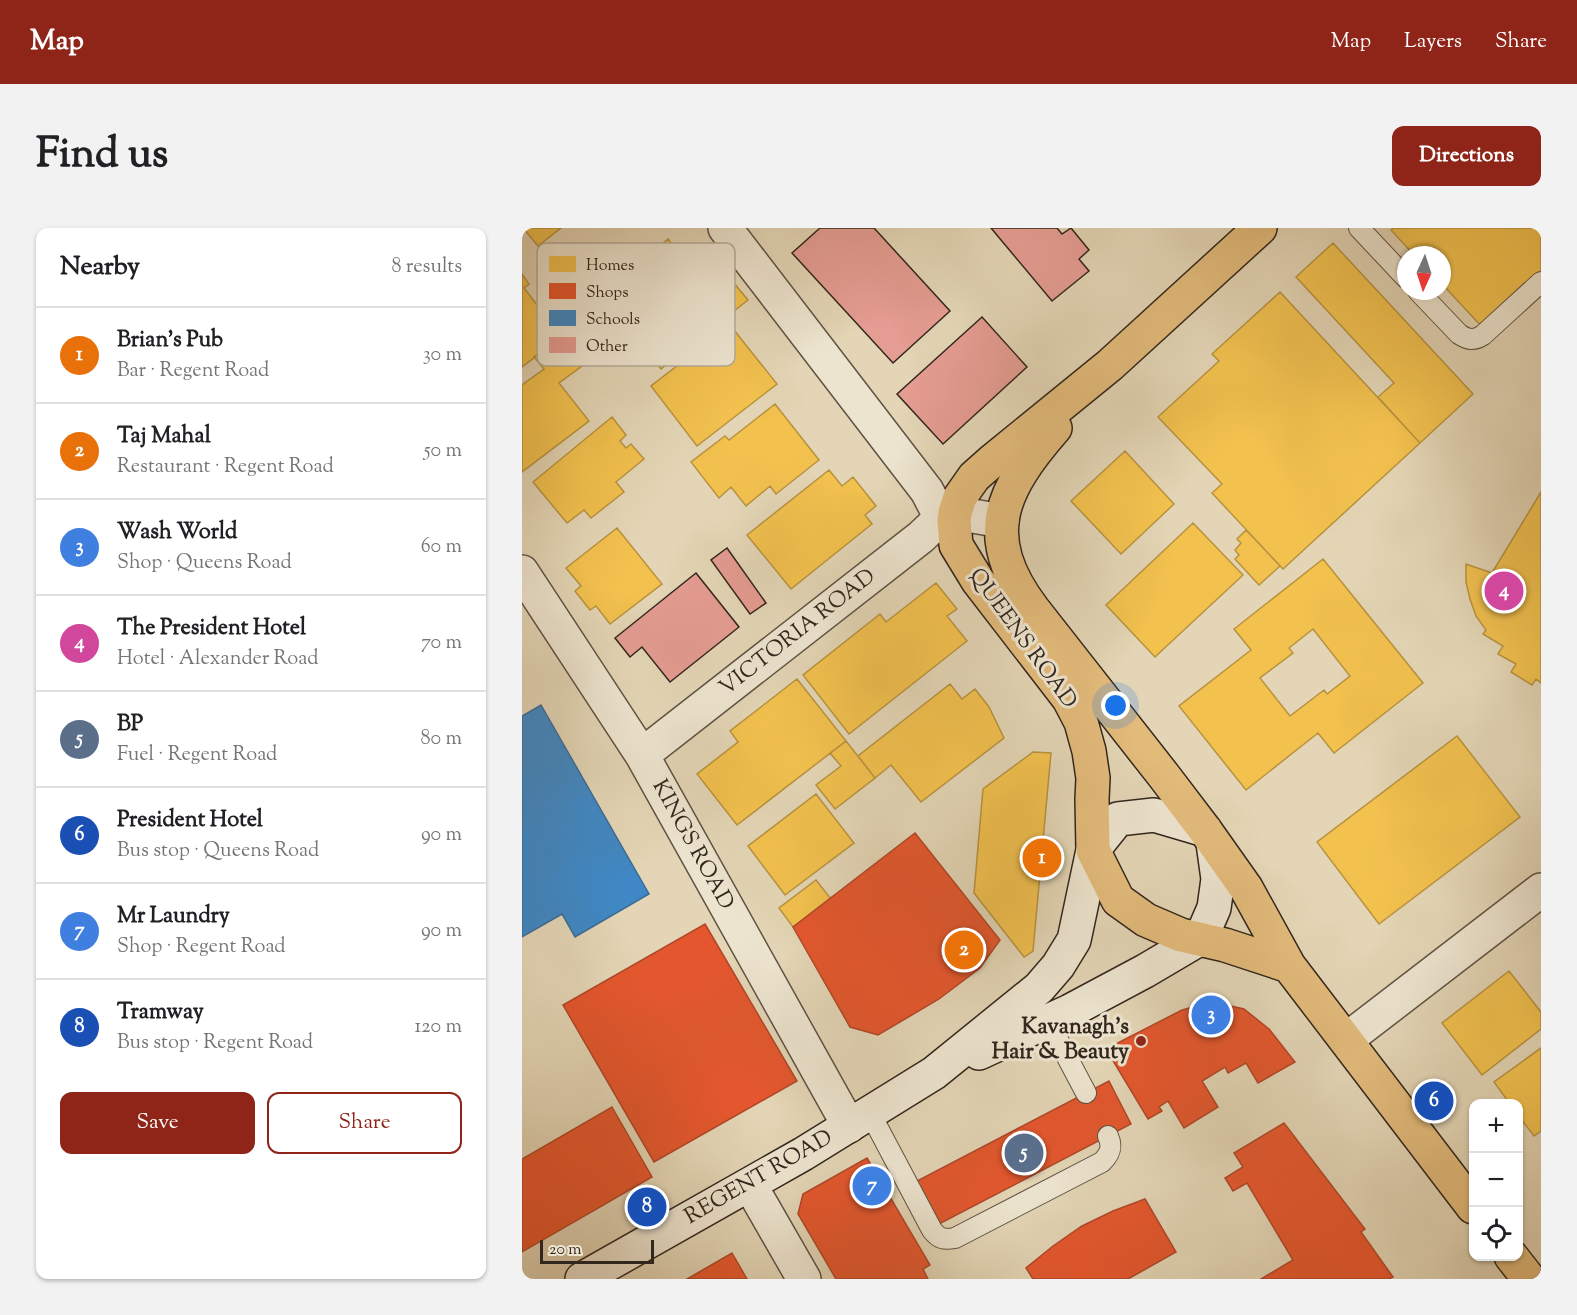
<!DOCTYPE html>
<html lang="en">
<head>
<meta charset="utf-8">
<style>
	body { margin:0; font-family:"Sorts Mill Goudy",serif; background:#f2f2f2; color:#202124 }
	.controls { position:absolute; right:18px; bottom:18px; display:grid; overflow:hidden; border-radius:12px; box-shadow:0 2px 4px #0004 }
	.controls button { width:54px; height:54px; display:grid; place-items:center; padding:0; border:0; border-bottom:2px solid #e0e0e0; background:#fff; color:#202124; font:30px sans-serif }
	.compass { position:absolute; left:875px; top:18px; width:54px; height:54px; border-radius:50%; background:#fff; box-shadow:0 2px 4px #0004; rotate:183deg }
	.scale { position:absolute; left:18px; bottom:15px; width:114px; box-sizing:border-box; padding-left:6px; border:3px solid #32261d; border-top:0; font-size:16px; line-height:21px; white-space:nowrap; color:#32261d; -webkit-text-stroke:4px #ede4cf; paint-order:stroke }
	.you { position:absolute; left:594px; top:478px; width:21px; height:21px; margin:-15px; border:4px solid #fff; border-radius:50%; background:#1a73e8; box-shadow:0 0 0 9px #1a73e833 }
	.badge { display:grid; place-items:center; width:39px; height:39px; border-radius:50%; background:#8f2418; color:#fff; font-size:20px; font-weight:700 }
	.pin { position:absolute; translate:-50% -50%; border:3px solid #fff; box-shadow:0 2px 6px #0006 }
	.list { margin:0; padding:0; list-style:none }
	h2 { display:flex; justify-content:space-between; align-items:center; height:78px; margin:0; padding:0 24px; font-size:26px }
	h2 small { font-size:20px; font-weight:400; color:#757577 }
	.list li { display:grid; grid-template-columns:39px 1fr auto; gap:18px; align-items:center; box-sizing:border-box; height:96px; padding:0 24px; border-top:2px solid #e0e0e0 }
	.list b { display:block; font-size:22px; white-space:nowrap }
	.list p { margin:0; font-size:20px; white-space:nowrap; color:#757577 }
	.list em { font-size:20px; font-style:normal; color:#757577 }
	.actions { display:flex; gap:12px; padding:18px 24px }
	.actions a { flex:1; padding:14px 0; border:2px solid #8f2418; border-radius:12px; text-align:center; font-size:21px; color:#8f2418 }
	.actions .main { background:#8f2418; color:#fff }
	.icon { flex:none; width:33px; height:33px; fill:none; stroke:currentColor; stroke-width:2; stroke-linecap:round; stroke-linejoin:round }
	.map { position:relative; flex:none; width:1019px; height:1051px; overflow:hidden; border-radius:12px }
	header { display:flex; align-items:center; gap:36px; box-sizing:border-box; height:84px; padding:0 30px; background:#8f2418; color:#fff }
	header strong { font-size:28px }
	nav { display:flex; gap:33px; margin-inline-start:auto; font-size:21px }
	.intro { display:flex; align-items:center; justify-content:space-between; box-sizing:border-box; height:144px; padding:0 36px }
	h1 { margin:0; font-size:42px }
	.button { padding:15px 27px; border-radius:12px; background:#8f2418; color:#fff; font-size:21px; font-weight:700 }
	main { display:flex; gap:36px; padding:0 36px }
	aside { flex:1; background:#fff; border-radius:12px; box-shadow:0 2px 4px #0004 }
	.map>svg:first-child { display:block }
	.homes { fill:#f2c14e; stroke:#b8923f; stroke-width:1.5; fill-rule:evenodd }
	.shops { fill:#e4572e; stroke:#af4829; stroke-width:1.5 }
	.schools { fill:#3f88c5; stroke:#3b6b93; stroke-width:1.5 }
	.building { fill:#e59c92; stroke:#32261d; stroke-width:1.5 }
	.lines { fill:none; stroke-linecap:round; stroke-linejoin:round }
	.lane-casing { stroke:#5e5243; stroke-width:22 }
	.street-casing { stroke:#5e5243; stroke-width:36 }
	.secondary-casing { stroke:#32261d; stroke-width:36 }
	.primary-casing { stroke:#32261d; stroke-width:36 }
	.lane { stroke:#ede4cf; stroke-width:20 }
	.street { stroke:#ede4cf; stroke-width:33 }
	.secondary { stroke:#ede4cf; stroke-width:33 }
	.primary { stroke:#e2ba7a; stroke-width:33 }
	.poi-dot { fill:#8f2418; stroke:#ede4cf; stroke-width:2 }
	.labels { text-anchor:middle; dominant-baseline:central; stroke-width:6; stroke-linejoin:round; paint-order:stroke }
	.street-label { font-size:22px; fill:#32261d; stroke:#ede4cf }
	.poi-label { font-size:22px; font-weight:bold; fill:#32261d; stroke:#ede4cf; text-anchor:end }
	.key { fill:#ede4cf; stroke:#b5ab9a; stroke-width:1.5 }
	.key-label { font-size:16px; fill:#32261d }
</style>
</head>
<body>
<header>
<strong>Map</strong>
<nav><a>Map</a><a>Layers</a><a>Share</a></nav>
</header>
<div class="intro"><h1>Find us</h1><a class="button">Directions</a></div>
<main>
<aside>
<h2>Nearby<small>8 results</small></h2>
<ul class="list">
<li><span class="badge" style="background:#e8710a">1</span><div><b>Brian's Pub</b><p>Bar · Regent Road</p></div><em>30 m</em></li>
<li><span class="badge" style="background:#e8710a">2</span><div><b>Taj Mahal</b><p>Restaurant · Regent Road</p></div><em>50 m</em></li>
<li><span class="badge" style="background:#3f7fe0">3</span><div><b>Wash World</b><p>Shop · Queens Road</p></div><em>60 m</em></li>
<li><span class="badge" style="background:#d1479c">4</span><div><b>The President Hotel</b><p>Hotel · Alexander Road</p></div><em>70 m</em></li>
<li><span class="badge" style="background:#5c6f8a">5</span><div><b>BP</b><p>Fuel · Regent Road</p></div><em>80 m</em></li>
<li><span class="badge" style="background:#1a4fb4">6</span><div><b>President Hotel</b><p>Bus stop · Queens Road</p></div><em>90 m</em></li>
<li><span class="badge" style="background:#3f7fe0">7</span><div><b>Mr Laundry</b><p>Shop · Regent Road</p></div><em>90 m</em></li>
<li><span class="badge" style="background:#1a4fb4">8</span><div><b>Tramway</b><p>Bus stop · Regent Road</p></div><em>120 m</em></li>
</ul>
<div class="actions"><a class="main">Save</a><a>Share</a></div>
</aside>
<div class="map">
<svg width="1019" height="1051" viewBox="0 0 1019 1051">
	<rect width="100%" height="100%" fill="#e3d5b5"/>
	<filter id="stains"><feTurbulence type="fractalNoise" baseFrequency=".00333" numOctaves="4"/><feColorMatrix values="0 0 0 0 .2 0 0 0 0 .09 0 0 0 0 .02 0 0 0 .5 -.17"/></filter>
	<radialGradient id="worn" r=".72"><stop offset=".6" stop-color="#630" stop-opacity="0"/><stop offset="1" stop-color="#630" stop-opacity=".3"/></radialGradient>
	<path class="homes" d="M1 0H39L16 18Z
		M872 0H1019V45L960 99 920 56V27H892L869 2Z
		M146 11 181 57 202 43 226 72 139 141 79 67Z
		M811 15 951 166 898 215 856 169 872 155 774 49Z
		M0 46 7 56 2 60 29 95 41 86 51 100 0 139Z
		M758 64 898 215 761 341 690 265 700 256 636 189 697 133 690 126Z
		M208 97 255 156 175 218 129 158Z
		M51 100 62 114 49 124 60 138 37 155 67 193 0 244V157L22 141 12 129Z
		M253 176 297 232 254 266 248 258 224 278 209 259 197 270 169 234 203 208 207 212Z
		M90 189 104 207 98 213 104 220 109 216 122 231 94 254 102 264 69 290 62 282 45 295 11 254Z
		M603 223 652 276 599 326 549 273Z
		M307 242 320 258 331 249 354 278 343 287 350 296 269 361 225 307Z
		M1019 264V455L1014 451 1010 457 989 444 994 436 976 426 981 418 961 406 964 402 954 388 948 371 944 354V336L970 345Z
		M671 295 721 347 633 429 584 377Z
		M95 300 140 356 88 396 74 378 68 382 53 363 59 358 44 340Z
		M724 302 758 338 737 357 713 331 717 327 713 322 719 315 715 311Z
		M801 331 901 455 812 525 796 505 724 562 657 478 729 422 712 401ZM791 401 828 448 805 466 802 462 768 488 738 450 771 425 767 420Z
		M414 355 435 381 425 388 445 413 327 506 281 447 358 386 364 394Z
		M275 451 324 513 215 597 175 546 216 514 208 503Z
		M428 456 440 471 453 461 467 479 482 510 399 574 369 537 353 550 336 528Z
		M935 508 998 589 857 696 795 614Z
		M324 513 353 550 313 581 294 557 319 538 308 525Z
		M511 524 529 525 511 723 502 729 452 665 461 561Z
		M294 566 332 615 263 667 226 618Z
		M294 652 309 671 271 699 257 680Z
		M987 743 1019 784V801L960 847 920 795Z
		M1019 820V903L1012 908 996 887V876H988L972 854Z"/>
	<path class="shops" d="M393 605 478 712 458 740 417 771 356 807 328 799 271 699Z
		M183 696 275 853 132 934 41 777Z
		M691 774 722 781 747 801 773 834 736 855 724 835 706 845 703 839 680 853 696 879 662 900 646 873 637 879 640 883 626 891 584 821 660 782Z
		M587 853 609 896 417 996 395 953Z
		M90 879 130 949 0 1024V931Z
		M762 895 843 1001 839 1004 871 1049 867 1051H739L771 1032 725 955 711 963 703 950 721 939 712 925Z
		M345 930 408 1037 401 1041 406 1051H314L276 986 281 966Z
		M623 971 654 1024 606 1051H511L504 1040 531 1018 560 998 591 983Z
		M210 1025 225 1051H165Z"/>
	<path class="schools" d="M19 477 127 666 53 709 40 686 0 709V488Z"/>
	<path class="building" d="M298 0H352L428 83 371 135 270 25Z
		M469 0H535L540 6 549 0 567 22 557 31 567 43 530 73Z
		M460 89 505 139 421 216 375 166Z
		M205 320 244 375 228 386 189 332Z
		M174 345 217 399 148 454 120 419 108 429 93 410Z"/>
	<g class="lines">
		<defs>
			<path id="lane" d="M837 0 884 50
				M896 63 937 106C946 112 952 113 961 107L1019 54
				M526 793 564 865
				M348 885 410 1002C417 1011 422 1012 433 1010L580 934C588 926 591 919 586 908"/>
			<path id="street" d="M203 0 405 263 419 290
				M0 344 120 527 327 898
				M120 527 399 309 419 290 433 285 480 293
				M824 812 1019 662
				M228 957 282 1051"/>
			<path id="secondary" d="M457 825 548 783 623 743 679 710 692 680 696 651 691 615
				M60 1051 281 926 412 845 517 760 536 738 552 712 571 622 596 591 632 587 683 602"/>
			<path id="primary" d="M738 0 588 137 470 233 452 249 438 269 433 285 432 293 434 317 456 353 547 471 559 494 567 523 571 550 570 571 571 622 596 672 624 692 659 707 703 717 767 738
				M533 200C479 262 456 308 511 381L642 548 683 602 724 660 767 738 951 979
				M989 1028 1007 1051"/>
		</defs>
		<use href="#lane" class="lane-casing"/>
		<use href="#street" class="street-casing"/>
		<use href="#secondary" class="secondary-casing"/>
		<use href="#primary" class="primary-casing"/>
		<use href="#lane" class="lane"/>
		<use href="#street" class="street"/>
		<use href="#secondary" class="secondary"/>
		<use href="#primary" class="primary"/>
	</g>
	<circle class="poi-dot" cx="619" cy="813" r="6"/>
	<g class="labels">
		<g class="street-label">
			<text transform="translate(276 405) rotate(-38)">VICTORIA ROAD</text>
			<text transform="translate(500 411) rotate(54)">QUEENS ROAD</text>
			<text transform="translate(170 617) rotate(61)">KINGS ROAD</text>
			<text transform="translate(237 950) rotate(-30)">REGENT ROAD</text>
		</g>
		<g class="poi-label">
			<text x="607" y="800">Kavanagh's<tspan x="607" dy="25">Hair &amp; Beauty</tspan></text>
		</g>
	</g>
	<rect x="15" y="15" width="198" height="123" rx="9" class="key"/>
	<rect x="27" y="28" width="27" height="16" fill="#f2c14e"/>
	<rect x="27" y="55" width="27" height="16" fill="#e4572e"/>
	<rect x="27" y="82" width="27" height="16" fill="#3f88c5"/>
	<rect x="27" y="109" width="27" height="16" fill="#e59c92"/>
	<g class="key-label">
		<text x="64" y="42">Homes</text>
		<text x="64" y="69">Shops</text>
		<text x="64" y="96">Schools</text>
		<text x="64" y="123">Other</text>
	</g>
	<rect width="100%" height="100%" filter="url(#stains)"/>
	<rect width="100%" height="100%" fill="url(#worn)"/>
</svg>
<div class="controls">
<button>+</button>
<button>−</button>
<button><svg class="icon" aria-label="locate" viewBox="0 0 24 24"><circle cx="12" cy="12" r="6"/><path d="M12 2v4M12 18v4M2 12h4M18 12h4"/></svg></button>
</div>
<svg class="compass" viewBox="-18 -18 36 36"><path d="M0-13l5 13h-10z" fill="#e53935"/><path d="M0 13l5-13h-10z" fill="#757577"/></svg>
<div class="scale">20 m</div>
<div class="you"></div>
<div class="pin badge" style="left:520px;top:630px;background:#e8710a">1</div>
<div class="pin badge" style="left:442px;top:722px;background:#e8710a">2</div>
<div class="pin badge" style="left:689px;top:787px;background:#3f7fe0">3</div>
<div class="pin badge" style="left:982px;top:363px;background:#d1479c">4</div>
<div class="pin badge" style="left:502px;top:925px;background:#5c6f8a">5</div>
<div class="pin badge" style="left:912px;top:873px;background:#1a4fb4">6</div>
<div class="pin badge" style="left:350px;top:958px;background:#3f7fe0">7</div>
<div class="pin badge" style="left:125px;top:979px;background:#1a4fb4">8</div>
</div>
</main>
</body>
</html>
